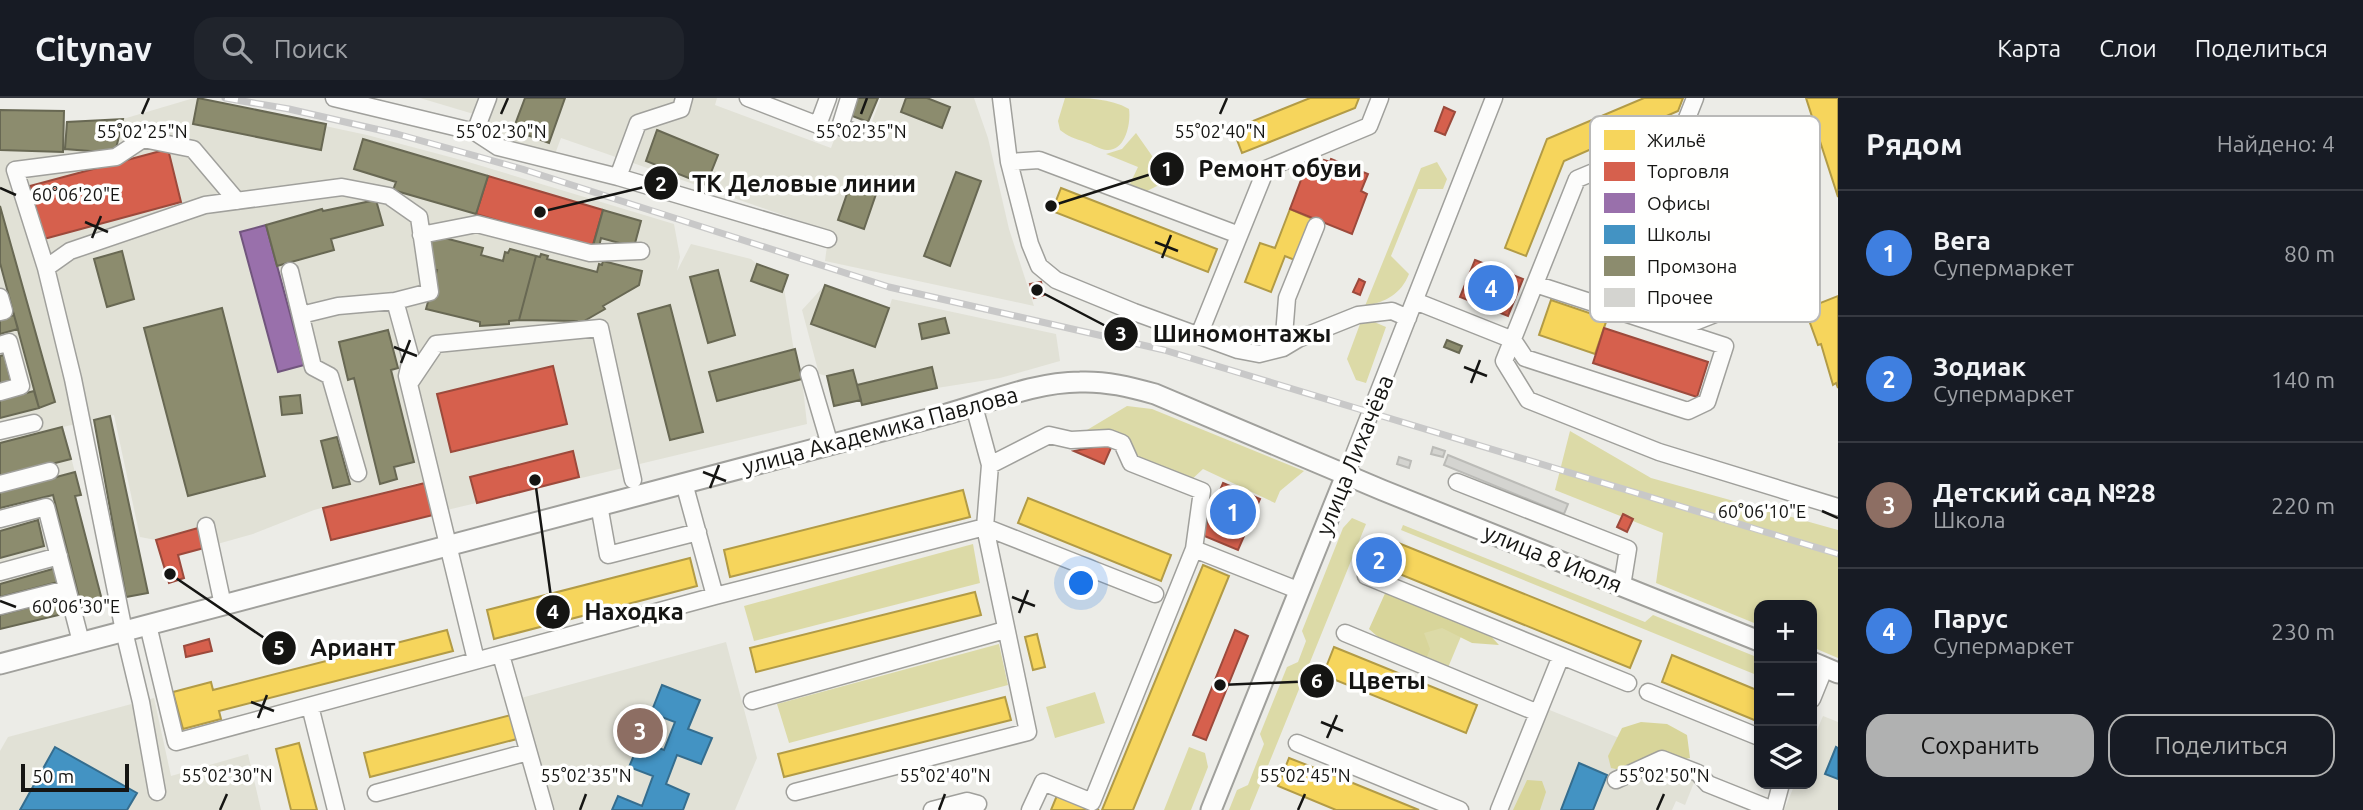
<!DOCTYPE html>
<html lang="ru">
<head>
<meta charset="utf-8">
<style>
	body { margin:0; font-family:Ubuntu,sans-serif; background:#20242c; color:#f1f3f6 }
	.controls { position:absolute; right:21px; bottom:21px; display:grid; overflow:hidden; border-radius:14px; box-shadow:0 4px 10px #0003 }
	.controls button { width:63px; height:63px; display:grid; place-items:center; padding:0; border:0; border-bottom:2px solid #363941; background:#171b24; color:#f1f3f6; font:35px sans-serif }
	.scale { position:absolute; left:21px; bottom:18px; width:108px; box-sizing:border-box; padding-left:7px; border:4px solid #151513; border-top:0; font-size:19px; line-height:24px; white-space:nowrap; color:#151513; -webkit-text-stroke:5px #fffffe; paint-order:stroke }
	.you { position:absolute; left:1082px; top:486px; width:24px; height:24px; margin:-18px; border:5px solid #fff; border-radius:50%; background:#1a73e8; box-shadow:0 0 0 10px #1a73e833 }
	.badge { display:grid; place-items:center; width:46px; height:46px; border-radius:50%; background:#b0b1b1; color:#fff; font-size:23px; font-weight:700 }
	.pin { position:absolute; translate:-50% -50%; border:4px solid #fff; box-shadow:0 2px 7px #0006 }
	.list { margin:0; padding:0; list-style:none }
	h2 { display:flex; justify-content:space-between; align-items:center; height:91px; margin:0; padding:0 28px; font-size:30px }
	h2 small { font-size:23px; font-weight:400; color:#9ea1a6 }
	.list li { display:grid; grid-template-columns:46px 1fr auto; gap:21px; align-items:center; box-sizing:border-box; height:126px; padding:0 28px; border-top:2px solid #363941 }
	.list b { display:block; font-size:26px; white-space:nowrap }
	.list p { margin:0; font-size:23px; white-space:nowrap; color:#9ea1a6 }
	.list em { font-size:23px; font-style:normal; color:#9ea1a6 }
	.actions { display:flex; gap:14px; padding:21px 28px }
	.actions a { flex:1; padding:16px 0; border:2px solid #b0b1b1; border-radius:21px; text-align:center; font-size:24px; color:#b0b1b1 }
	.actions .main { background:#b0b1b1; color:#111 }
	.icon { flex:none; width:38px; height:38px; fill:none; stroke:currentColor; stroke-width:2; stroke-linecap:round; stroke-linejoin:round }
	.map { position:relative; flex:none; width:1838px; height:712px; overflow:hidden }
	header { display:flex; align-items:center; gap:42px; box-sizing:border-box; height:98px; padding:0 35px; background:#171b24; border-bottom:2px solid #363941 }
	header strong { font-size:33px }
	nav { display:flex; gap:38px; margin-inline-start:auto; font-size:24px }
	.search { width:490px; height:63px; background:#20242c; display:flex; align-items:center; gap:18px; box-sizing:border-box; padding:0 24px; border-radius:21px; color:#9ea1a6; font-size:26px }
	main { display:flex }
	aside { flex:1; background:#171b24 }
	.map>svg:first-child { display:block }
	.built { fill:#e1e1d6 }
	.green { fill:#dcdaa7 }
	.forest { fill:#d8d59a }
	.homes { fill:#f6d55c; stroke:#b29b46; stroke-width:2 }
	.shops { fill:#d6604d; stroke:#9c4a3c; stroke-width:2 }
	.offices { fill:#9970ab; stroke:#71557d; stroke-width:2 }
	.schools { fill:#4393c3; stroke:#356d8e; stroke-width:2 }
	.industry { fill:#8c8c6e; stroke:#686853; stroke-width:2 }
	.building { fill:#d4d4d0; stroke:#bbbbb7; stroke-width:2 }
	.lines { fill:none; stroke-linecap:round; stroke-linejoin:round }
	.minor-casing { stroke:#a0a09c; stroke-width:19 }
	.major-casing { stroke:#a0a09c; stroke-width:23 }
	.minor { stroke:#fcfcfb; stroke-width:16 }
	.major { stroke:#fcfcfb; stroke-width:19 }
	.rail-casing { stroke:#c8c8c8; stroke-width:7 }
	.rail { stroke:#fffffe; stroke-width:4.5; stroke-dasharray:13; stroke-linecap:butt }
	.ticks { fill:none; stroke:#151513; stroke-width:2.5 }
	.labels { text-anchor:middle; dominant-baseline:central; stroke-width:7; stroke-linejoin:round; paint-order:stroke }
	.street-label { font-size:23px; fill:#151513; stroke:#fffffe }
	.key { fill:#fffffe; stroke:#b9b9b8; stroke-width:2 }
	.key-label { font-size:19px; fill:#151513 }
	.ticks-label { font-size:18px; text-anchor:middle; fill:#151513; stroke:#fffffe; stroke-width:7; stroke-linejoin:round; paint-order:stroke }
	.leader { fill:none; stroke:#151513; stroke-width:2.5 }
	.callout-dot { fill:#151513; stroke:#fffffe; stroke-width:2.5 }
	.mark-label { font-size:21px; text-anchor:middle; font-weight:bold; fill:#fff }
	.callout-label { font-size:24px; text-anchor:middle; font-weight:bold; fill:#151513; stroke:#fffffe; stroke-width:7; stroke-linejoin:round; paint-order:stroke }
</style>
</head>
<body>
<header>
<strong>Citynav</strong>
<div class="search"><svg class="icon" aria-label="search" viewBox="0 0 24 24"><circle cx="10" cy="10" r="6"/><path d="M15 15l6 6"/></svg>Поиск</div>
<nav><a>Карта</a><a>Слои</a><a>Поделиться</a></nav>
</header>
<main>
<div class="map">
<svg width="1838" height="712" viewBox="0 0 1838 712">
	<rect width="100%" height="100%" fill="#ecece7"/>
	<path class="built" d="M194 0 367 37 465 63 674 126 680 159 677 173 691 146 751 161 757 166 788 177 784 190 793 247 802 281 807 326 426 417 418 385 314 412 253 436 178 457 184 480 169 485 156 442 140 439 114 317 63 329 81 397 75 399 103 506 0 531V18L67 24 123 21Z
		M420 0H717L715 7 831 50 837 34 865 42 881 0H974L988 40 1009 131 1034 208 825 163 829 133 561 40 555 56 499 42 495 30 485 27 487 20Z
		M825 187 889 210 892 201 1056 236 1060 263 1000 280 937 290 862 307 860 302 834 308 827 278 819 276 802 212Z
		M726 544 757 660 735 712H552L521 600Z
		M154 600 171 678 248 656 261 712H0V653L8 639Z
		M1547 611 1699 672 1685 707 1676 703 1672 712H1506Z
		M1823 618 1838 624V712H1784L1795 686H1812V644Z"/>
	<path class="green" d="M1065 0C1087 0 1110 0 1129 11 1131 24 1126 53 1107 52 1101 52 1092 46 1085 44 1076 41 1067 38 1060 32L1058 23Z
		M1136 35 1169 82 1141 96 1128 90 1138 69 1106 56 1122 51Z
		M1437 64 1447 81 1443 91H1418L1391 158 1409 176C1401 196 1386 204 1365 208L1421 70Z
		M1372 223 1386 229 1366 285 1356 282 1347 261 1360 226Z
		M1127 308 1152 311 1304 373 1280 393 1275 405 1203 371 1189 384 1135 364 1114 338H1077Z
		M1570 333 1651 380 1838 432V560L1812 549V507H1759V527L1656 485 1663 435 1555 392Z
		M1352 420 1366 426 1250 712H1229L1237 692 1248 687 1264 646 1260 636 1287 569 1298 564 1306 543 1302 533 1343 430Z
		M1403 427 1645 524 1653 517 1759 560V578L1401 432Z
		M973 446 980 485 754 543 744 508Z
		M1398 495 1467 524 1447 572 1378 543Z
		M999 546 1008 587 789 645 777 606Z
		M1095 594 1105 625 1055 640 1046 609Z
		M1189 649 1205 655 1208 669 1191 712H1164Z"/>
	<path class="forest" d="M1387 491 1486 533 1499 547 1472 545 1442 530 1424 535 1430 551 1424 566 1395 554 1369 531Z
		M1641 624 1667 626 1687 637 1690 660 1626 673 1611 670 1608 658 1622 630Z
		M1527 682 1542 683 1546 694 1540 712H1513Z"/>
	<path class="homes" d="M1310 0H1359L1355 10 1242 55 1233 31Z
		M1644 0H1683L1678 13 1564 63 1526 158 1505 150 1547 41Z
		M1806 0H1838V99Z
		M1061 90 1217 151 1208 174 1052 113Z
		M1290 111 1313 121 1297 163 1285 158 1271 194 1245 184 1260 145 1275 150Z
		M1838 198V290L1836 285 1833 287 1821 246 1818 247 1805 211Z
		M1551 202 1607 221 1595 256 1539 237Z
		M963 392 970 419 730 479 724 452Z
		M1028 400 1171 457 1161 483 1018 425Z
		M1381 438 1641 543 1630 570 1370 464Z
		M690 460 697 488 494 541 487 512Z
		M1203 467 1229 478 1133 712H1102Z
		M975 494 981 517 756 574 750 550Z
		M447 532 453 553 219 613 221 621 183 631 173 594 211 584 213 592Z
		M1037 536 1045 569 1033 572 1025 539Z
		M1334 549 1477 607 1466 635 1323 577Z
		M1672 557 1759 593V624L1662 584Z
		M1005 599 1011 622 784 679 778 656Z
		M515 616 521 640 370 679 364 655Z
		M299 645 317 712H291L276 651Z
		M1289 660 1343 681 1419 712H1336L1278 688Z
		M1058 695 1099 712H1051Z"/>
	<path class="shops" d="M1444 9 1455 14 1445 37 1435 33Z
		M168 51 181 104 44 141 30 88Z
		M1331 61 1368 76 1361 93 1367 96 1352 136 1290 111 1304 74 1311 77 1317 66 1322 68 1324 62 1330 64Z
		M488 78 603 112 592 150 476 116Z
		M1475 162 1523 181 1508 218 1460 199Z
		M1359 181 1365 184 1360 197 1353 194Z
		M1041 184 1044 197 1034 200 1030 186Z
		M1604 230 1708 264 1697 299 1593 265Z
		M553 268 567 326 451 354 437 296Z
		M1113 345 1104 366 1074 353Z
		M573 353 579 379 477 405 470 379Z
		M425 385 433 417 331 442 323 410Z
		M1223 385 1260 401 1238 452 1202 437Z
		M1623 416 1633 421 1627 434 1617 429Z
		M198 430 204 450 178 457 184 480 169 485 156 442Z
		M1235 532 1248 538 1206 642 1193 637Z
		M209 541 212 553 186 559 184 548Z"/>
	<path class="offices" d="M266 127 304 267 278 274 240 134Z"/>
	<path class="schools" d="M662 587 700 602 688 631 712 640 701 666 677 657 666 686 689 696 683 712H612L618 698 642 708 653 678 629 669 640 643 664 652 675 624 651 615Z
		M55 649 137 695 127 712H20Z
		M1836 649 1838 650V681L1825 676Z
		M1579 665 1607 677 1593 712H1561Z"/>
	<path class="industry" d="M198 0 326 26 321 52 193 26Z
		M525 0H565L549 45 513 32Z
		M853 0H878L868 24 847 16Z
		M906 0H927L950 9 942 30 901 14Z
		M0 12 64 13 63 54 0 52Z
		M123 21 115 55 65 51 67 24Z
		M657 32 718 57 706 87 646 63Z
		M363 41 488 78 476 116 393 92 396 84 354 71Z
		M956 74 981 83 950 168 924 158Z
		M850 87 876 96 864 131 838 122Z
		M376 102 383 127 331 141 334 152 277 168 266 127 322 111 323 113Z
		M0 108 55 304 39 310 0 165Z
		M603 112 641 123 634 149 601 140 599 149 593 148Z
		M433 137 483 150 481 157 503 163 505 154 508 155 510 151 536 158 519 222 509 223V226L480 228V224L426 211 437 172 424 169Z
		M122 153 134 201 107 209 94 161Z
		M541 156 548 158 547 161 597 174 599 166 602 167 603 163 642 173 639 187 603 208 605 211 579 226 577 223 519 222 536 158 540 159Z
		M757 166 788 177 782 194 751 183Z
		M718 172 735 237 708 245 690 179Z
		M825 187 889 210 875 249 811 226Z
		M670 207 703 334 670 342 638 216Z
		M222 210 265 378 188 398 144 230Z
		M14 217 18 231 0 236V221Z
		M945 220 949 235 922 241 919 226Z
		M388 232 398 270 391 272 414 364 394 369 397 381 380 386 354 280 348 282 339 244Z
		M1447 242 1462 248 1459 255 1444 249Z
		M795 251 802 281 717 303 709 274Z
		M4 257 11 284 0 287V258Z
		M932 269 937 290 862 307 857 287Z
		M853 272 861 302 834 308 827 278Z
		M34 293 39 310 0 320V302Z
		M300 297 302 315 282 317 280 299Z
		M110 318 148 495 126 499 94 322Z
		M62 329 71 361 0 379V345Z
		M337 339 350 386 333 390 321 343Z
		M75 374 81 397 75 398 103 506 82 511 53 397 0 410V394Z
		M38 422 44 448 0 460V433Z
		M56 470 58 484 0 499V486Z
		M65 500 67 515 0 531V517Z"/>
	<path class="building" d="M1433 349 1445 353 1443 359 1431 356Z
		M1448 357 1568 406 1564 416 1444 367Z
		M1399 359 1411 363 1409 370 1397 366Z"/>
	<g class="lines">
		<defs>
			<path id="minor" d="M334 0 475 34 498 49 618 79 638 25 681 11 684 0
				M748 0 818 27 828 0
				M849 0 840 29 855 34
				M1001 0 1009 64 1030 146 1039 168 1056 182 1134 214 1238 252 1259 256 1283 250 1298 241 1358 217 1392 213 1408 220
				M1695 0 1680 38 1577 81 1504 263 1528 302 1659 354 1838 409
				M475 34 488 0
				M1009 64 1039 62 1239 137
				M1617 64 1682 229 1733 209 1673 40
				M618 79 828 141
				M421 137 477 126 590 155 641 153
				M46 170 15 72 116 59 143 41 193 51 237 103
				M290 173 313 269 330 278 358 375
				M0 199 4 213 0 214
				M1415 203 1513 242 1525 260 1688 313 1707 304 1725 248 1535 186
				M301 217 338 208 395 203 411 261 407 278 476 562
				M1199 237 1266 71 1369 28 1380 0
				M0 247 9 244 21 288 0 294
				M1283 250 1287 200 1316 128
				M809 276 830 347
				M409 286 436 246 600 230 633 382
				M0 333 34 325
				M990 367 1049 337 1071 342 1109 340 1122 345 1131 365 1202 393 1194 451
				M1346 377 1494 0
				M1457 384 1628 451 1622 488
				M684 385 715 498
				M0 386 50 373
				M599 407 608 457 698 434
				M0 421 46 409 81 544
				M206 428 223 507
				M0 474 59 458
				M1366 478 1628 585
				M0 508 67 491
				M148 527 176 644 715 498 985 429 990 367 974 308
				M1345 535 1538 615
				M501 557 545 712
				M1648 594 1759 639
				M1812 601 1825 569
				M752 603 1005 532
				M310 608 336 712
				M1297 645 1460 712
				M1616 682 1662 661 1698 675 1708 686 1773 712
				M157 694 141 604 124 533 73 281 46 170 70 153 205 107 342 89 389 98 419 119 430 194 395 203
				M795 694 1028 634 985 429 1155 496
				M376 695 528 654
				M932 712 967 703 978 706
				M1030 712 1043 684 1092 704 1194 451 1300 493
				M1499 712 1561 558
				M1774 712 1781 686"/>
			<path id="major" d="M1812 564 1838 575
				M0 566 943 317C987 305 1034 284 1080 284 1106 283 1130 289 1155 296L1382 392 1759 543
				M1211 712 1346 377"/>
		</defs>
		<use href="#minor" class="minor-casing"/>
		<use href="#major" class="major-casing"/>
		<use href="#minor" class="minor"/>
		<use href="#major" class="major"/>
		<defs>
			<path id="rail" d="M225 0 289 11 397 36 522 71 889 189 1164 252 1838 456"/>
		</defs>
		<use href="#rail" class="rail-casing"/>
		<use href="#rail" class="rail"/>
	</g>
	<path class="ticks" d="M142 16 149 0M501 16 508 0M861 16 867 0M1220 16 1227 0M0 90 16 97M85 124 108 134M92 140 101 118M1155 144 1178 153M1162 160 1171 137M394 249 417 258M401 265 410 242M1464 269 1487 278M1471 285 1480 262M703 374 726 383M710 390 719 367M1822 413 1838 420M1012 499 1035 508M0 503 16 509M1019 515 1028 492M251 604 274 613M258 620 267 597M1321 624 1343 633M1327 640 1337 617M220 712 227 696M580 712 586 696M939 712 945 696M1298 712 1305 696M1657 712 1664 696"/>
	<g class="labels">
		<g class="street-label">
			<text transform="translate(880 332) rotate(-15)">улица Академика Павлова</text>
			<text transform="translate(1354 357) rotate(-68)">улица Лихачёва</text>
			<text transform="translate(1553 460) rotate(22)">улица 8 Июля</text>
		</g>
	</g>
	<rect x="1590" y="18" width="230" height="206" rx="10" class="key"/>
	<rect x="1604" y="32" width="31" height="20" fill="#f6d55c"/>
	<rect x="1604" y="64" width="31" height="19" fill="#d6604d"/>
	<rect x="1604" y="95" width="31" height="20" fill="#9970ab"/>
	<rect x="1604" y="127" width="31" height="19" fill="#4393c3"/>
	<rect x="1604" y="158" width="31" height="20" fill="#8c8c6e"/>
	<rect x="1604" y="190" width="31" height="19" fill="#d4d4d0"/>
	<g class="key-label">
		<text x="1647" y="49">Жильё</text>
		<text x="1647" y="80">Торговля</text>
		<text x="1647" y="112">Офисы</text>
		<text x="1647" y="143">Школы</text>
		<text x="1647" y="175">Промзона</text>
		<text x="1647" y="206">Прочее</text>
	</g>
	<g class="ticks-label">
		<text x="142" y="40">55°02'25"N</text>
		<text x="501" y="40">55°02'30"N</text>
		<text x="861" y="40">55°02'35"N</text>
		<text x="1220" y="40">55°02'40"N</text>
		<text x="76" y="103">60°06'20"E</text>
		<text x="1762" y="420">60°06'10"E</text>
		<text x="76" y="515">60°06'30"E</text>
		<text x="227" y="684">55°02'30"N</text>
		<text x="586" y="684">55°02'35"N</text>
		<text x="945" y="684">55°02'40"N</text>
		<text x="1305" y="684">55°02'45"N</text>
		<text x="1664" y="684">55°02'50"N</text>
	</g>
	<path class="leader" d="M1051 108L1167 71M540 114L661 85M1037 192L1121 236M535 382L553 514M170 476L279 550M1220 587L1317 583"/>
	<g class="callout-dot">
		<circle cx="1051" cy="108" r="7"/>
		<circle cx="540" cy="114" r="7"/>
		<circle cx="1037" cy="192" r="7"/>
		<circle cx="535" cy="382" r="7"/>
		<circle cx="170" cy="476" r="7"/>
		<circle cx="1220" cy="587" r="7"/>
		<circle cx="1167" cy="71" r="18"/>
		<circle cx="661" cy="85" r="18"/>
		<circle cx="1121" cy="236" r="18"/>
		<circle cx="553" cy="514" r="18"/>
		<circle cx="279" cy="550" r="18"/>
		<circle cx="1317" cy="583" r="18"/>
	</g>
	<g class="mark-label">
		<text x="1167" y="78">1</text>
		<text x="661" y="93">2</text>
		<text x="1121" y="243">3</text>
		<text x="553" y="521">4</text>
		<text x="279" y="557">5</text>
		<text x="1317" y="590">6</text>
	</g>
	<g class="callout-label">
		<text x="1280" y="79">Ремонт обуви</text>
		<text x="804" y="94">ТК Деловые линии</text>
		<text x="1242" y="244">Шиномонтажы</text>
		<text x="634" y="522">Находка</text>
		<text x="353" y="558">Ариант</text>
		<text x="1387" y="591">Цветы</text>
	</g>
</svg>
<div class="controls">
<button>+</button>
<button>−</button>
<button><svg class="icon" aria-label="layers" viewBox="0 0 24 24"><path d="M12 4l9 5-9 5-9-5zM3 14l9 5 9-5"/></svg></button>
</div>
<div class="scale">50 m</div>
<div class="you"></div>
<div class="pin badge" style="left:1233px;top:414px;background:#3f7fe0">1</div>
<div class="pin badge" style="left:1379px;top:462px;background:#3f7fe0">2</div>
<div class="pin badge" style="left:640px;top:633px;background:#8d6e63">3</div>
<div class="pin badge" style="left:1491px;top:190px;background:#3f7fe0">4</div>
</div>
<aside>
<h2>Рядом<small>Найдено: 4</small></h2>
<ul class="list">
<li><span class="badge" style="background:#3f7fe0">1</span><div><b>Вега</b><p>Супермаркет</p></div><em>80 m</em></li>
<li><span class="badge" style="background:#3f7fe0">2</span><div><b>Зодиак</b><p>Супермаркет</p></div><em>140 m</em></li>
<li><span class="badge" style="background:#8d6e63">3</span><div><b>Детский сад №28</b><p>Школа</p></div><em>220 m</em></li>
<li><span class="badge" style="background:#3f7fe0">4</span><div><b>Парус</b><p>Супермаркет</p></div><em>230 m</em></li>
</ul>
<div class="actions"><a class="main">Сохранить</a><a>Поделиться</a></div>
</aside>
</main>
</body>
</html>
